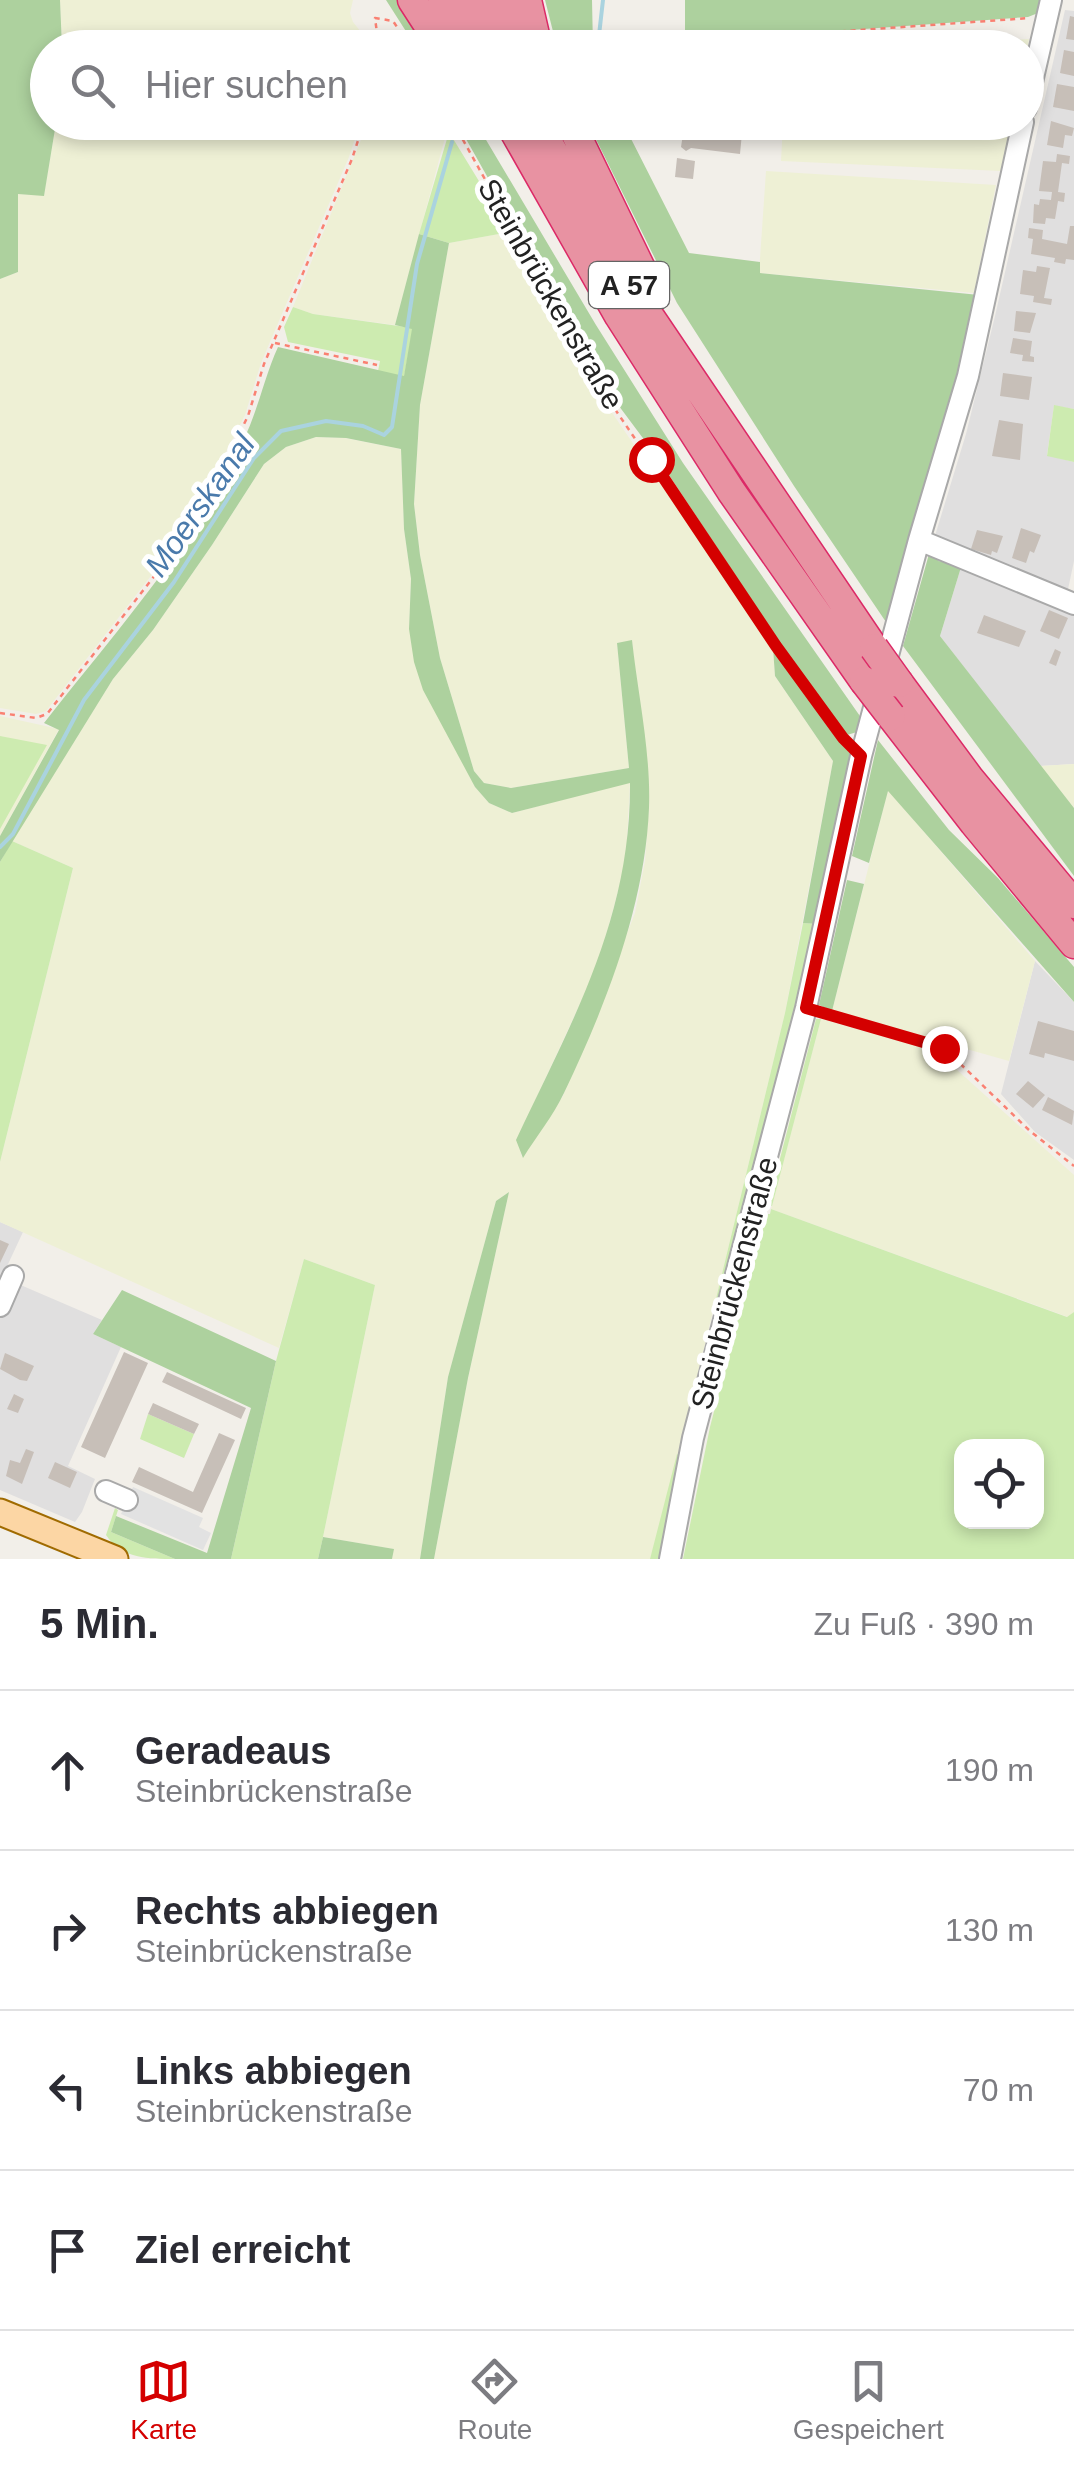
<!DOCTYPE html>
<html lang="de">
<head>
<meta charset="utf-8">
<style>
	body { margin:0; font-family:Helvetica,sans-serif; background:#f2f2f3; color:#2b2b33 }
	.controls { position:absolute; right:30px; bottom:30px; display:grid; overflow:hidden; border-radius:20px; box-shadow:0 5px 15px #0003 }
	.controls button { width:90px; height:90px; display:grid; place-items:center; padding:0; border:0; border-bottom:2px solid #e1e1e2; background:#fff; color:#2b2b33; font:50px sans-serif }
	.stop { position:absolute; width:30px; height:30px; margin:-22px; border:8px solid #d40000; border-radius:50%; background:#fff }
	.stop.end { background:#d40000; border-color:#fff; box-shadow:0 2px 10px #0008 }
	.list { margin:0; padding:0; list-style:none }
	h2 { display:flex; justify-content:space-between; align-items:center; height:130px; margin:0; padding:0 40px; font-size:42px }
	h2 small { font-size:32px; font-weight:400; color:#7c7c81 }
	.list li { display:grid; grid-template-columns:65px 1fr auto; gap:30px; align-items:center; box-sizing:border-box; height:160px; padding:0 40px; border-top:2px solid #e1e1e2 }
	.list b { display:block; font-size:38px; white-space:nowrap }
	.list p { margin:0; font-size:32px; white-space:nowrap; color:#7c7c81 }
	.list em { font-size:32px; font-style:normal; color:#7c7c81 }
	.icon { flex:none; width:55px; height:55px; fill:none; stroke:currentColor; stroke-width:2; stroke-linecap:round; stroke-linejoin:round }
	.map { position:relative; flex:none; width:1074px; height:1559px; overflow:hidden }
	.search { position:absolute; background:#fff; box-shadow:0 5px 15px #0003; left:30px; right:30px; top:30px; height:110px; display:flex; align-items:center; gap:25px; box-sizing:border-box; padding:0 35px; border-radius:55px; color:#7c7c81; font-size:38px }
	.sheet { height:770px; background:#fff }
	nav { display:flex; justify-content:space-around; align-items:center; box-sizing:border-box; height:140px; border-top:2px solid #e1e1e2; background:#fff; font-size:28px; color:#7c7c81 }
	nav a { display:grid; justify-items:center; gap:5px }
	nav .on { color:#d40000 }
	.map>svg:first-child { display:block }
	.residential { fill:#e0dfdf }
	.farmland { fill:#eef0d5 }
	.grass { fill:#cdebb0; fill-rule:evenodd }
	.forest { fill:#add19e }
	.parking { fill:#e2e2e2 }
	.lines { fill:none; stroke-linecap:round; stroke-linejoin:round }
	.stream { stroke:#aad3df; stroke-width:4 }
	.building { fill:#c7bfb8 }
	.minor-casing { stroke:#a9a9a9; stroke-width:24 }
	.major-casing { stroke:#a06b00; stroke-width:29 }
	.highway-casing { stroke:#dc2a67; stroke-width:31 }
	.path { stroke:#fa8072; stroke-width:2.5; stroke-dasharray:5 5; stroke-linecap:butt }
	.minor { stroke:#fff; stroke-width:20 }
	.major { stroke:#fcd6a4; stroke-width:25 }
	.highway { stroke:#e892a2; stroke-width:28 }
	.highway-bridge-casing { stroke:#dc2a67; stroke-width:31; stroke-linecap:butt }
	.highway-bridge { stroke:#e892a2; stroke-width:28 }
	.route { stroke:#d40000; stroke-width:12 }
	.labels { text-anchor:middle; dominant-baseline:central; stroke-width:10; stroke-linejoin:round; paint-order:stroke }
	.shield { fill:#fff; stroke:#646464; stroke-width:2.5 }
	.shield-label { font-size:28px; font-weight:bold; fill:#222 }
	.street-label { font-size:30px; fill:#222; stroke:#fff }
	.water-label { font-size:32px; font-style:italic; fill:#4a7aab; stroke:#fff }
</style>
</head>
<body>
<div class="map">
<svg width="1074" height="1559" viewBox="0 0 1074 1559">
	<rect width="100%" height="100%" fill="#f2efe9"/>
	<path class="residential" d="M1065 10 1074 11V409L1054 406 1047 455 1074 462V561L1067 594 934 539 966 434 995 316Z
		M367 122 446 123 449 132 446 134 367 125Z
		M962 564 1074 609V764L1040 766 940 636Z
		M1035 961 1074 1002V1160L1035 1132 1001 1094Z
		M0 1222 23 1232 2 1277 102 1320 93 1334 121 1347 68 1466 95 1479 82 1512 75 1522 0 1490Z"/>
	<path class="farmland" d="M60 0H353L350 13 353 22 373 47H62Z
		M1029 39 1027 50 1026 48 908 47Z
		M56 123H360L349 157 261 363 245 415 207 489 157 568 46 711 36 714 0 708V279L18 272V194L44 195Z
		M783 123V122L1011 123 1001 171 781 161Z
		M367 125 446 134 395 325 313 314 293 307Z
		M766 171 996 185 974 293 759 273Z
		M510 232 602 398 773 648 775 676 833 761 785 1013 664 1514 650 1559H434L468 1378 509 1192 496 1201 448 1377 420 1559H392L393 1549 323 1537 375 1285 304 1259 279 1348 0 1222V1162L73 868 12 841 113 679 153 630 212 545 264 464 286 447 316 437 345 438 401 449 404 529 411 579 409 629 475 787 489 803 512 813 630 782 626 862 598 965 517 1140 522 1157 563 1096 635 913 645 861 649 804 632 641 617 643 629 768 511 788 484 783 474 771 440 658 420 555 414 504 420 405 449 243Z
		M0 716 59 729 0 836Z
		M1074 764V808L1040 766Z
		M888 790 1035 961 1009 1061 832 1011Z
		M821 1019 936 1051 1074 1175V1312L1068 1317 771 1209Z"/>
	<path class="grass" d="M449 132 510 232 449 243 419 234Z
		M293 307 313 314 413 328 404 377 378 371 380 361 288 342 284 327Z
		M1054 405 1074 409V462L1047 456Z
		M0 736 47 745 0 829Z
		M12 841 73 868 0 1162V862Z
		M803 923 816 924 761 1156 755 1160 753 1167 756 1173 722 1305 714 1307 785 1013Z
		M816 1019H821L772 1206 768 1205Z
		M771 1209 1067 1317 1074 1312V1559H683L710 1427 765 1214H770ZM962 1446H1036V1522H962Z
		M304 1259 375 1285 323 1537 318 1559H231L276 1361Z
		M148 1414 194 1434 184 1458 140 1439Z
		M677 1454 682 1458 661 1559H650Z
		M115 1508 118 1510 111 1532 175 1559C149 1559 122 1559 106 1535Z"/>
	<path class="forest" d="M0 0H60L62 47 48 48V122L56 123 44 196 18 194V272L0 279Z
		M386 0H403L433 47H416Z
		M545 0H592L593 47H557Z
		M685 0H1046L1038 13 1028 17 685 42Z
		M457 123H476L596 325 683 463 862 719 857 732 847 735 842 729 781 644 657 457 610 394Z
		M588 123H623L689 253 760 262V273L979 295 960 382 888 625 794 486 677 303Z
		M419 234 449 243 420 405 414 504 420 555 440 658 474 771 484 783 511 788 629 768 617 643 632 640C638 695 651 753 649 808 645 906 606 1005 564 1093 553 1116 536 1137 523 1158L516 1140C572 1021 631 919 630 783L512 813 489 803 475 787 423 690 414 662 409 629 411 579 404 529 401 449 346 438 316 437 286 447 264 464 212 545 153 630 113 679 0 862V836L59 730 44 723C113 635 196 542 243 441 258 411 264 378 278 347L404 376 412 329 395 325Z
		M937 553 938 561 962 564 940 636 1074 808V876L903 646 929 554Z
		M773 648 851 755 816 924 803 923 833 761 775 676Z
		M878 740 949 830 998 878 1074 967V1002L888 791 869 863 852 856Z
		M847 880 864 884 832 1011 819 1005Z
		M509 1192 468 1378 434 1559H420L448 1377 496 1201Z
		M122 1290 276 1361 231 1559H175L111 1532 116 1516 207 1553 251 1408 93 1334Z
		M323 1537 394 1549 392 1559H318Z"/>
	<path class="parking" d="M133 1487 203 1518 199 1527 211 1533 203 1550 121 1514Z"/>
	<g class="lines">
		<path class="stream" d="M598 44 603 0
			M0 847 13 834 84 700 174 582 254 458 281 431 326 421 363 426 384 435 392 427 417 264 452 142"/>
	</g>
	<path class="building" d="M1070 16 1074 17V40L1066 39Z
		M1064 50 1074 52V76L1060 73Z
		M1057 84 1074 87V111L1053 107Z
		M1051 121 1074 128 1072 136 1065 135 1063 148 1047 145Z
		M701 129 742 133 740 154 691 148 686 151 681 147 683 134 700 136Z
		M1057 154 1070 156 1069 164 1062 163 1058 192 1065 193 1064 202 1058 201 1055 219 1046 218 1045 224 1033 223 1034 204 1039 205 1040 199 1051 200 1052 192 1039 191 1043 161 1056 162Z
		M677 158 695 161 693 179 675 177Z
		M1070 226H1074V260L1066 259 1065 264 1054 262 1055 258 1031 254 1033 239 1028 238 1029 228 1043 230 1042 239 1067 244Z
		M1037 266 1050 268 1044 298 1052 299 1051 305 1033 302 1034 296 1020 294 1023 270 1036 272Z
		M1016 311 1036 313 1030 333 1014 331Z
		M1013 338 1032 341 1030 356 1034 357V362L1022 361 1023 355 1010 353Z
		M1003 373 1032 377 1029 400 1000 396Z
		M999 420 1023 424 1020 460 992 456Z
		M1021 528 1041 535 1034 553 1030 551 1026 563 1012 558Z
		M977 530 1003 536 997 553 992 551 991 555 971 549Z
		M1049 610 1068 618 1059 639 1040 631Z
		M984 615 1026 631 1019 647 977 633Z
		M1055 649 1061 652 1056 666 1049 663Z
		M1038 1021 1074 1031V1061L1045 1053 1044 1058 1029 1054Z
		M1028 1081 1045 1095 1033 1108 1016 1094Z
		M1048 1097 1074 1111 1072 1125 1042 1110Z
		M0 1240 9 1244 0 1263Z
		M124 1352 148 1363 105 1458 81 1447Z
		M5 1353 34 1366 27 1381 20 1380 0 1369Z
		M167 1372 246 1408 241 1419 162 1382Z
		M14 1394 24 1399 18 1413 7 1409Z
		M153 1403 199 1424 194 1434 148 1414Z
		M219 1433 235 1440 202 1513 132 1482 139 1467 193 1492Z
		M26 1449 34 1452 22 1484 6 1476 10 1460 20 1463Z
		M55 1462 77 1472 70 1488 48 1478Z"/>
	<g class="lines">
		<defs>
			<path id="minor" d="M1026 108 1051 0
				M919 540 1074 604
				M0 1306 13 1276
				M106 1491 127 1500
				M670 1559 693 1438 806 1008 861 756 919 540 968 376 1023 122"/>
			<path id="major" d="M0 1512 115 1559"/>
			<path id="highway" d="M412 0 443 48
				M443 0 467 48
				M470 0 495 48
				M498 0 524 48
				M527 0 538 48
				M509 122 619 316 731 491 864 681
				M536 122 642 305 874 648
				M570 122 648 283
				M899 683 970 779 1074 904
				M891 716 974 823 1074 944"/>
		</defs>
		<use href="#minor" class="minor-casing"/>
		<use href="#major" class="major-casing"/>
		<use href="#highway" class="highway-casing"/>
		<path class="path" d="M379 48 375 18 393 21 411 48
			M676 48V43L1030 18
			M453 122 606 396 776 646 846 741
			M275 343 377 365
			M0 713 36 718 47 714 159 570 211 491 248 416 264 364 352 159 364 122
			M822 1013 944 1048 1030 1131 1074 1166"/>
		<use href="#minor" class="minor"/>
		<use href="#major" class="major"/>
		<use href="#highway" class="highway"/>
		<defs>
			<path id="highway-bridge" d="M874 648 899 683
				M864 681 891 716"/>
		</defs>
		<use href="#highway-bridge" class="highway-bridge-casing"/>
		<use href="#highway-bridge" class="highway-bridge"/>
	</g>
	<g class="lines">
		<path class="route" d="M651 459 776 646 843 738 861 756 806 1008 944 1048"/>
	</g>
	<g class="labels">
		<rect class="shield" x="589" y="262" width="80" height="46" rx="8"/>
		<g class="shield-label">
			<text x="629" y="285">A 57</text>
		</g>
		<g class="street-label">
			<text transform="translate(551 294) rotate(60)">Steinbrückenstraße</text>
			<text transform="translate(734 1283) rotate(-75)">Steinbrückenstraße</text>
		</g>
		<g class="water-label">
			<text transform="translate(200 505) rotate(-55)">Moerskanal</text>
		</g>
	</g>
</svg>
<div class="controls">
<button><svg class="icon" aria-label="locate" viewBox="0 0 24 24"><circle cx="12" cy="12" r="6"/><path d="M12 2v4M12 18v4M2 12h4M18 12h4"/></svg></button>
</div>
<div class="stop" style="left:651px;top:459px"></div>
<div class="stop end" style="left:944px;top:1048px"></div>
<div class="search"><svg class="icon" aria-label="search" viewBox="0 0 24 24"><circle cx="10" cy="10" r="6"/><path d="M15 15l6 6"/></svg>Hier suchen</div>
</div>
<section class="sheet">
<h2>5 Min.<small>Zu Fuß · 390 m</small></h2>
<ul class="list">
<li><svg class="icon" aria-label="ahead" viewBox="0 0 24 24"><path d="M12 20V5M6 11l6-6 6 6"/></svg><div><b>Geradeaus</b><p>Steinbrückenstraße</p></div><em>190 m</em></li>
<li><svg class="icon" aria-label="right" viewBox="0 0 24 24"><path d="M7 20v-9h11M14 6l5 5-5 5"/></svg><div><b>Rechts abbiegen</b><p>Steinbrückenstraße</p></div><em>130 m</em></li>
<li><svg class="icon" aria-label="left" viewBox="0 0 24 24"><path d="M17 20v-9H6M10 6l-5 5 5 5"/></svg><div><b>Links abbiegen</b><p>Steinbrückenstraße</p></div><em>70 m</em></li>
<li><svg class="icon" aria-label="arrive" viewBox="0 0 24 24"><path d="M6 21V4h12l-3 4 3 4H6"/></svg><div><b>Ziel erreicht</b></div></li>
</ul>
</section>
<nav>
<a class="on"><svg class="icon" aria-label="map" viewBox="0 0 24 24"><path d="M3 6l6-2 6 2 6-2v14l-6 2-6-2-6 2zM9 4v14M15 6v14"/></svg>Karte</a>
<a><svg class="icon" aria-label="directions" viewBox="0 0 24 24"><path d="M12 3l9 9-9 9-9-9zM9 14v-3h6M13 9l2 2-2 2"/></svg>Route</a>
<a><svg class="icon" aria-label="saved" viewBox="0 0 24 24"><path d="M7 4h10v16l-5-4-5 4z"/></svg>Gespeichert</a>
</nav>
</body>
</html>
